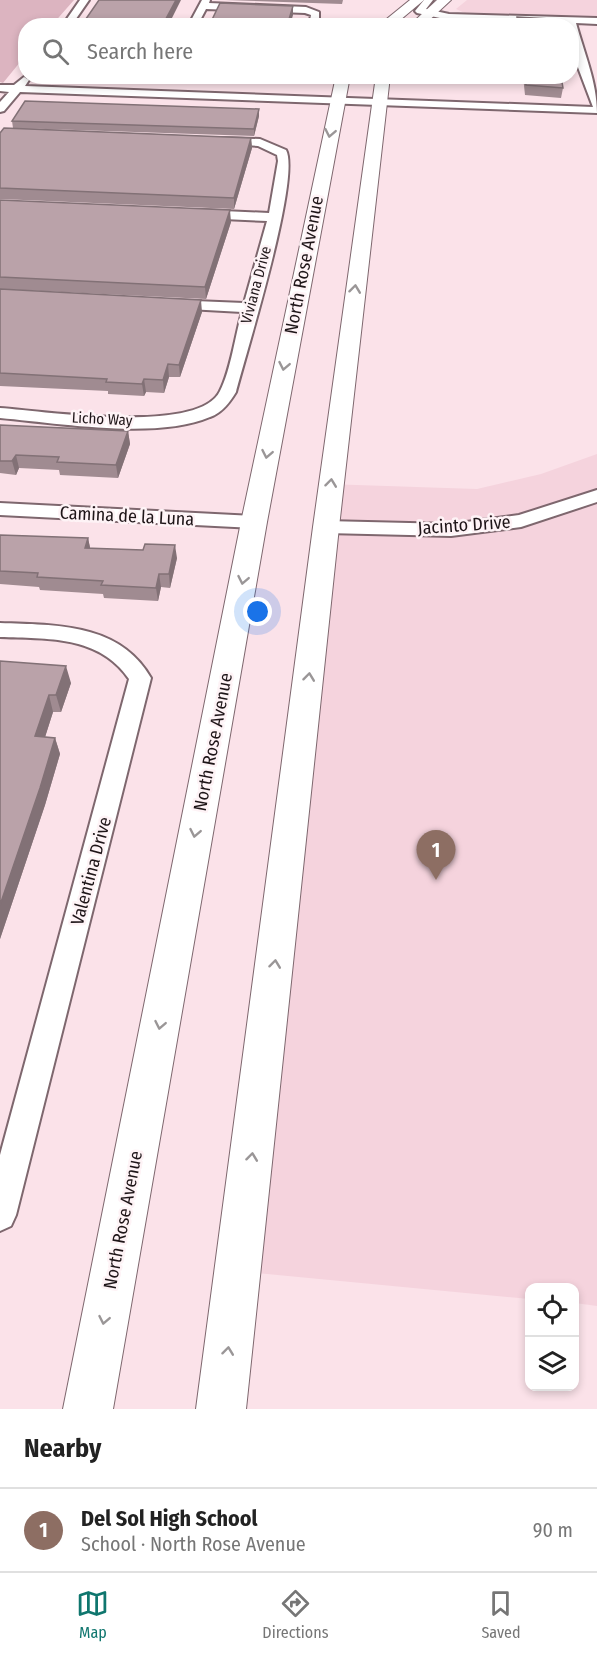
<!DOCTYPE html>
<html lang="en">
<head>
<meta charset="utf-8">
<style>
	body { margin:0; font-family:"Fira Sans Condensed",sans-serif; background:#f2f2f2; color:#222 }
	.controls { position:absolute; right:18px; bottom:18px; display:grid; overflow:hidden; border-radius:12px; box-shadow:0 3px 9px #0003 }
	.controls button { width:54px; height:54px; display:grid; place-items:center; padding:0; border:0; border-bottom:2px solid #e0e0e0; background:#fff; color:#222; font:30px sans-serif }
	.you { position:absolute; left:258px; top:612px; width:21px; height:21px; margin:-15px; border:4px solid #fff; border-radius:50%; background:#1a73e8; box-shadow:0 0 0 9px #1a73e833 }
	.badge { display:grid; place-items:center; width:39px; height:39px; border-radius:50%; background:#0f766e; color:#fff; font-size:20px; font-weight:700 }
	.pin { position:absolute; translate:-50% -50px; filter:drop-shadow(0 2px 3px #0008) }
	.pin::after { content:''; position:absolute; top:32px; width:21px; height:18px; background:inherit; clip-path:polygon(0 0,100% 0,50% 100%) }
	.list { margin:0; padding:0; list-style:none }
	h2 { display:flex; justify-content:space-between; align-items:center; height:78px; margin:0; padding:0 24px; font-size:26px }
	h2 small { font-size:20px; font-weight:400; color:#767676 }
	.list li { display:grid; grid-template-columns:39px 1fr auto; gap:18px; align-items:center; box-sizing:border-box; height:84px; padding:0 24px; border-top:2px solid #e0e0e0 }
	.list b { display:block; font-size:22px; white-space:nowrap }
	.list p { margin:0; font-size:20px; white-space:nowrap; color:#767676 }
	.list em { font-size:20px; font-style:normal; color:#767676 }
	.icon { flex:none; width:33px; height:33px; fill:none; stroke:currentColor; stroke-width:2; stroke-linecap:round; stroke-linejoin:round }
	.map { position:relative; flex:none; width:597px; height:1409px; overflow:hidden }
	.search { position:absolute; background:#fff; box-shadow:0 3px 9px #0003; left:18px; right:18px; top:18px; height:66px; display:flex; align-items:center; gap:15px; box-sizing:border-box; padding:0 21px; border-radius:24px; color:#767676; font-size:22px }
	.sheet { height:162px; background:#fff }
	nav { display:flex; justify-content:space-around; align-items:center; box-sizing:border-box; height:84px; border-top:2px solid #e0e0e0; background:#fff; font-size:16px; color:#767676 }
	nav a { display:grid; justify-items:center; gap:3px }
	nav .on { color:#0f766e }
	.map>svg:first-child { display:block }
	.built { fill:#f5d3dd }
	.green { fill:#dcb4c0 }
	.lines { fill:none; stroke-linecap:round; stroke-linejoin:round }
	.street-casing { stroke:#7e676e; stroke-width:4 }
	.secondary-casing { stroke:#7e676e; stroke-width:2 }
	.street { fill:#fff; fill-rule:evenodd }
	.secondary { fill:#fff; fill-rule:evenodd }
	.wall { fill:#a08b91 }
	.shaded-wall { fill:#827176 }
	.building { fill:#baa2a9; stroke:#827176; stroke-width:1.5 }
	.oneway { stroke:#9a9697 }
	.labels { text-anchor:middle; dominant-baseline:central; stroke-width:5; stroke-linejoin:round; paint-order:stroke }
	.far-street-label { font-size:15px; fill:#1e1518; stroke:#fef3f6 }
	.street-label { font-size:18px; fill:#1e1518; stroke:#fef3f6 }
</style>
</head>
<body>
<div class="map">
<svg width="597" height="1409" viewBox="0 0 597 1409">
	<rect width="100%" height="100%" fill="#fbe2e9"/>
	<path class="built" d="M467 0H597V18L467 14 456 9Z
		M597 454V1306L575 1303 574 1288H530L529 1299 225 1270 326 484 477 489 541 474Z"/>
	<path class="green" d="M0 0H74L52 25 26 26 25 56 3 83 0 82Z"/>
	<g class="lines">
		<defs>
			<path id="street" d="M80 0H89L71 26H62Z
				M202 0H210L209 3 306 7 319 12V26H309L311 15 305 13 206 9 197 26H188Z
				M424 0H433L426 9 449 14 597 18V24L576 23C584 53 597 82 597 113L20 92 4 111 0 112V102L9 92 0 91V85H14L24 77 29 80 25 86 593 107 576 62 572 26 567 23 449 20 417 13 415 11Z
				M220 138 260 139 286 150C301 177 246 353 236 392 230 402 222 413 210 417 157 440 57 423 0 418V408C43 411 199 435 220 391 231 370 235 336 242 312L170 308 163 304 170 300 244 303 267 221 201 218 194 214 201 210 269 213 278 161 277 155 258 146 216 143 214 141Z
				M597 490V502L521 527 451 536 326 533 319 531 316 527 319 523 326 521 451 524 519 515Z
				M0 503 254 516 263 522 254 528 0 515Z
				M0 623C56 625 120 623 151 678L16 1215 11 1226 0 1231V1155L129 679C99 635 47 639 0 637Z"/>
			<path id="secondary" d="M410 0H424L393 26H378Z
				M437 0H451L423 26H409Z
				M336 76H350L267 522 113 1409H63L241 522Z
				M376 76H390L339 527 246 1409H196L313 527Z"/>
		</defs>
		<use href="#street" class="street-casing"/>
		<use href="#secondary" class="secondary-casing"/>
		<use href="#street" class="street"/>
		<use href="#secondary" class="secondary"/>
	</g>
	<path class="wall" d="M225 0H343L342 4Z
		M523 76H561L563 88 561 98 525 95Z
		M259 109V116L254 136 16 128 251 138 252 148 234 209 0 199V133L13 128 12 121Z
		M0 200 231 222 206 299 0 289Z
		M0 289 202 312 180 377H169L164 393 146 392 144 396 108 394V391L0 386Z
		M0 425 128 431 130 444 118 478 60 475 59 470 19 468 16 475 0 473Z
		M0 535 88 538 90 548 177 558 170 588 161 587 158 601 104 598 103 594 40 590 39 587 0 584Z
		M0 661 71 683 61 712H53L45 737 55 738 60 754 45 805 0 939Z"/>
	<path class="shaded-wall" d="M176 0H181L168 26H162Z
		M293 6V15L290 26H287Z
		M259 109V116L254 136V129Z
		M251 138 252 148 234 209V198Z
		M230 210 231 222 206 299 205 287Z
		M201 300 202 312 180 377 179 365Z
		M168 364 169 377 164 393 163 380Z
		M144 379 146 392 144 396 142 384Z
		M128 431 130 444 118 478 116 465Z
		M16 455 19 468 16 475 12 461Z
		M88 538 91 552 85 548Z
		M175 545 177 558 170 588 169 574Z
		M159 574 161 587 158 601 156 588Z
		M66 666 71 683 61 712 56 695Z
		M49 695 53 712 40 753 35 736Z
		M55 738 60 754 45 805 0 939V905Z"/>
	<path class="building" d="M99 0H176L162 26H81Z
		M220 3 293 6 287 26H209Z
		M517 17 550 19 551 26H518Z
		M525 76H561L563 88 526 85Z
		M25 101 259 109 254 129 12 121Z
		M4 128 251 138 234 198 0 188V133Z
		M0 200 230 210 205 287 0 277Z
		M0 289 201 300 179 365 168 364 163 380 144 379 142 384 106 382 107 379 0 373Z
		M0 425 128 431 116 465 57 462 59 457 16 455 12 461H0Z
		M0 535 88 538 85 548 143 550 145 544 175 545 169 574H159L156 588 101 585 103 581 37 577 38 573 0 571Z
		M0 661 66 666 56 695H49L35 736 55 738 40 788 0 905Z"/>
	<defs><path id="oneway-chevron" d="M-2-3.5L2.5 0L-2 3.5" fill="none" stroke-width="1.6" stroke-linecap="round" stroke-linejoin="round" transform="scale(1.5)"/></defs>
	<g class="oneway">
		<use href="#oneway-chevron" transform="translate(330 133) rotate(101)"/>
		<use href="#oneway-chevron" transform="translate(355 289) rotate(-83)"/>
		<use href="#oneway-chevron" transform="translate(284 366) rotate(101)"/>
		<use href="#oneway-chevron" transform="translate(267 454) rotate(101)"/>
		<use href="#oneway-chevron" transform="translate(331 483) rotate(-83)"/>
		<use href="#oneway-chevron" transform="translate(243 580) rotate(101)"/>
		<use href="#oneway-chevron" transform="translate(309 677) rotate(-83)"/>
		<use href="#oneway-chevron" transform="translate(195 833) rotate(101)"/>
		<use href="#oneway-chevron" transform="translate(275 964) rotate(-83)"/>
		<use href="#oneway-chevron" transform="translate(160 1025) rotate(101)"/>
		<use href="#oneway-chevron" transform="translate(252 1157) rotate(-83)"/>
		<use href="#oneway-chevron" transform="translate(104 1320) rotate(101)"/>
		<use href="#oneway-chevron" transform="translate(228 1351) rotate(-83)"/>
	</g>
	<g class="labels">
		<g class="far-street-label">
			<text transform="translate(256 285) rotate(-75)">Viviana Drive</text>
			<text transform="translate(102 419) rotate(3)">Licho Way</text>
		</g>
		<g class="street-label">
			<text transform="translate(304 265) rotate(-79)">North Rose Avenue</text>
			<text transform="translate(127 516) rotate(3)">Camina de la Luna</text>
			<text transform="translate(464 525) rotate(-4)">Jacinto Drive</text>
			<text transform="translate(213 742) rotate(-79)">North Rose Avenue</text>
			<text transform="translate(91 871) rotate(-75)">Valentina Drive</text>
			<text transform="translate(123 1220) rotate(-79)">North Rose Avenue</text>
		</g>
	</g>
</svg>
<div class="controls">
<button><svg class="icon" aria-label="locate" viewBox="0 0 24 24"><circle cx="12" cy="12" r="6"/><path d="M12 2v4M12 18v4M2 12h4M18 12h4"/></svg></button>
<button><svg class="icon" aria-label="layers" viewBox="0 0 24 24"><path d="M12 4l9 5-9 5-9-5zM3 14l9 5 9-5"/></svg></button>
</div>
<div class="you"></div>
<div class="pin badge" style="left:436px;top:880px;background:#8d6e63">1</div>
<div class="search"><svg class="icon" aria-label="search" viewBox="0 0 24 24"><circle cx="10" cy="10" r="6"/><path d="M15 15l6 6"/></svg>Search here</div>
</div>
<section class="sheet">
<h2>Nearby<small></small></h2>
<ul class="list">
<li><span class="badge" style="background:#8d6e63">1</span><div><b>Del Sol High School</b><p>School · North Rose Avenue</p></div><em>90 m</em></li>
</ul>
</section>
<nav>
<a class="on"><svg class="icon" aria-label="map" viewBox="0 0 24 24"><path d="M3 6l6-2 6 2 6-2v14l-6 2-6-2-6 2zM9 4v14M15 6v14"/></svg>Map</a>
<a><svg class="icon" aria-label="directions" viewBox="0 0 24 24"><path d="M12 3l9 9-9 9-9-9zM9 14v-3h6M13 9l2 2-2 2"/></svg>Directions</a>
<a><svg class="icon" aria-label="saved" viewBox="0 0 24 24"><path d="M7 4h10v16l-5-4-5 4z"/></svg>Saved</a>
</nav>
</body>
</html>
